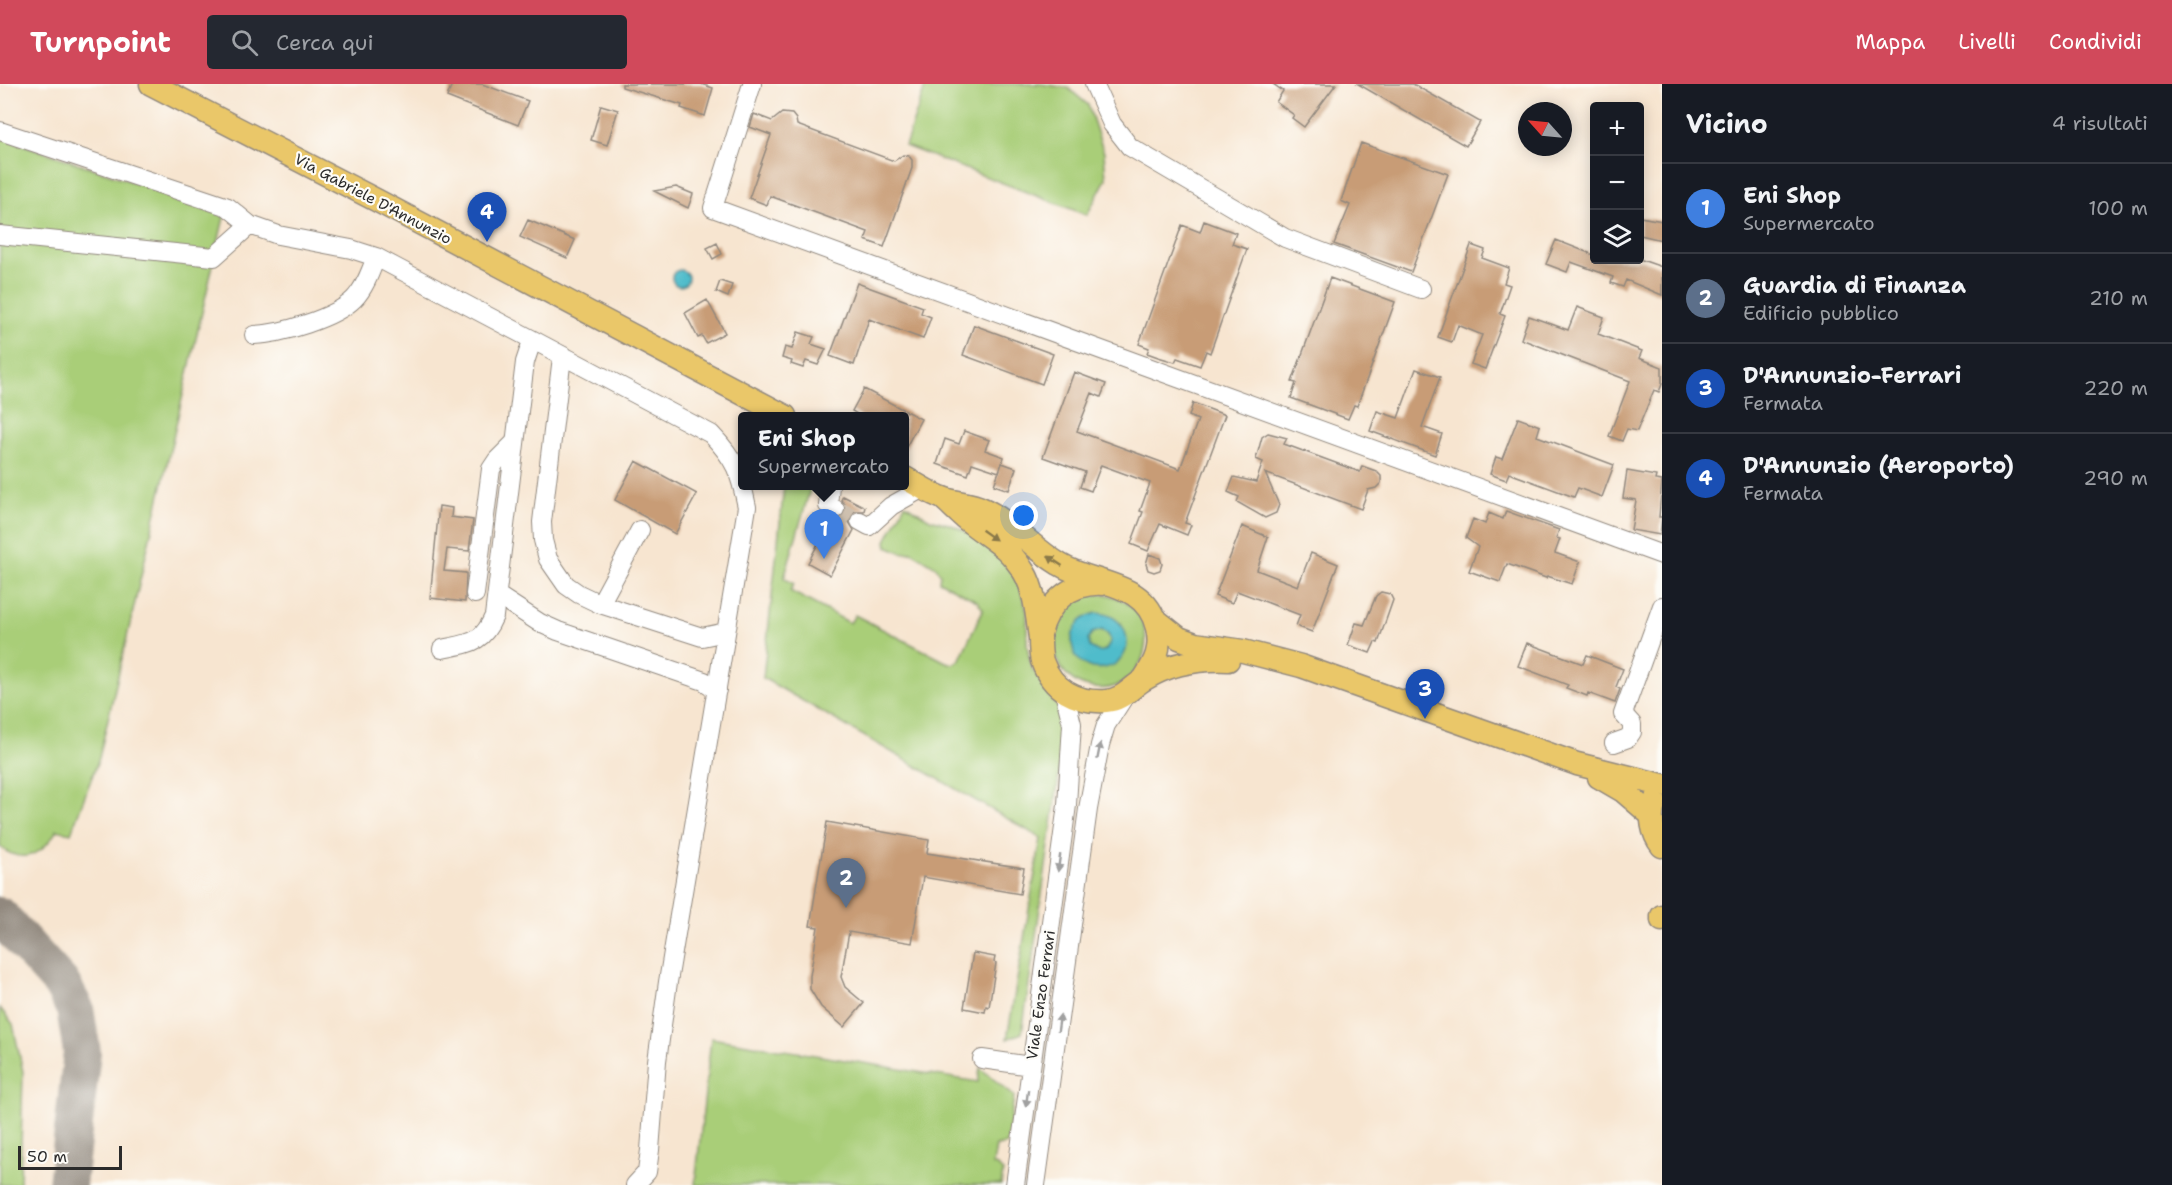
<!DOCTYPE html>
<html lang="it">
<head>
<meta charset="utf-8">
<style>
	body { margin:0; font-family:"Shantell Sans",sans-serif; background:#242831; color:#f1f3f6 }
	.controls { position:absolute; right:18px; top:18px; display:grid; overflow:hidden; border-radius:6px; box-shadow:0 3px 15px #0003 }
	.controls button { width:54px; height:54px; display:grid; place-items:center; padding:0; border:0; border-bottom:2px solid #363941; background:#171b24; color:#f1f3f6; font:30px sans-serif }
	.compass { position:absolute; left:1518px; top:18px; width:54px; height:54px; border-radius:50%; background:#171b24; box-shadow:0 3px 15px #0003; rotate:297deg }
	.scale { position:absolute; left:18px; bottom:15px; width:104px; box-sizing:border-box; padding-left:6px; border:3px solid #2b2b2b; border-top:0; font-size:16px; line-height:21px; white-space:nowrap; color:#2b2b2b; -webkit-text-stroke:4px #fdfcf7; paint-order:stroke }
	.you { position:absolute; left:1024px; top:432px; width:21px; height:21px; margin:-15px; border:4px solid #fff; border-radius:50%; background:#1a73e8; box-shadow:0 0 0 9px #1a73e833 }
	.badge { display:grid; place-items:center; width:39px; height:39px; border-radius:50%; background:#d1495b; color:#fff; font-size:20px; font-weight:700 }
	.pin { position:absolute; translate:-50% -50px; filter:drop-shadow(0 2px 3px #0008) }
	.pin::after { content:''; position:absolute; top:32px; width:21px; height:18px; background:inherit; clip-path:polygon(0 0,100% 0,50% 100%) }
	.popup { position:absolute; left:738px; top:328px; width:171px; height:78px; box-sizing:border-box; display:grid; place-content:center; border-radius:6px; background:#171b24; filter:drop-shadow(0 2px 4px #0005); font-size:20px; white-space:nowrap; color:#9ea1a6 }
	.popup b { font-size:22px; color:#f1f3f6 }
	.popup::after { content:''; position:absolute; left:50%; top:100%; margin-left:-12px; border:12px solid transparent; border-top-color:#171b24 }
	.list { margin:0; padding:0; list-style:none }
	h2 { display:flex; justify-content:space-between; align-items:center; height:78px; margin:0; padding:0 24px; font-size:26px }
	h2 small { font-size:20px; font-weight:400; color:#9ea1a6 }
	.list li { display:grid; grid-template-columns:39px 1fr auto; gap:18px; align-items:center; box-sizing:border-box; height:90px; padding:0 24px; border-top:2px solid #363941 }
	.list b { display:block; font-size:22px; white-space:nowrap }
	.list p { margin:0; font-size:20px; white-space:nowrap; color:#9ea1a6 }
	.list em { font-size:20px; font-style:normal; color:#9ea1a6 }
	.icon { flex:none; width:33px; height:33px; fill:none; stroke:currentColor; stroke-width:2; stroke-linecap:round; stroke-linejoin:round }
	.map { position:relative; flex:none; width:1662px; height:1101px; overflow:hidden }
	header { display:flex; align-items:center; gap:36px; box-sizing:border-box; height:84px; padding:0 30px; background:#d1495b; color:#fff }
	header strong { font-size:28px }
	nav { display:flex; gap:33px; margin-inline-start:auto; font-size:21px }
	.search { width:420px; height:54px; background:#242831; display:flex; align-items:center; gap:15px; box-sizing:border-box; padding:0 21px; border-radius:6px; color:#9ea1a6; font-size:22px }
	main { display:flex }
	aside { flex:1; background:#171b24 }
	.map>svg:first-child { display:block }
	.green { fill:#a9ce78; stroke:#6a7c52; stroke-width:1.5; fill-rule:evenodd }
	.water { fill:#50bccb; stroke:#3e747b; stroke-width:1.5; fill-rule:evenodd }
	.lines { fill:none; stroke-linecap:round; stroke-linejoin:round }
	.taxiway { stroke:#91887e; stroke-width:38 }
	.building { fill:#c89c76 }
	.minor-tunnel { stroke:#cec0af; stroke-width:18; stroke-dasharray:18 9; stroke-linecap:butt }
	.minor-casing { stroke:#91887e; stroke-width:20 }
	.major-casing { stroke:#91887e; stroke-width:25 }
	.minor { stroke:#fff; stroke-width:18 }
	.major { stroke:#eac769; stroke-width:22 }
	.oneway { fill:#8a794a }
	.oneway2 { fill:#a0a0a0 }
	.labels { text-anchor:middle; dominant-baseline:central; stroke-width:4.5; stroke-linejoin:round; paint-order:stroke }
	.street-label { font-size:15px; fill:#2b2b2b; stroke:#fdfcf7 }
</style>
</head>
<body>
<header>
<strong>Turnpoint</strong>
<div class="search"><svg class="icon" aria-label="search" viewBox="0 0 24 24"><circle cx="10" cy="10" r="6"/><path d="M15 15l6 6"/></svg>Cerca qui</div>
<nav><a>Mappa</a><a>Livelli</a><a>Condividi</a></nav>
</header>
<main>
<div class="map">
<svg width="1662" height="1101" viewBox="0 0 1662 1101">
	<rect width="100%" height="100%" fill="#fdfcf7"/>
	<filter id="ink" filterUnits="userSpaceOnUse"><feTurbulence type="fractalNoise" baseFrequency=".0167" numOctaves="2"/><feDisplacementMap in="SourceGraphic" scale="12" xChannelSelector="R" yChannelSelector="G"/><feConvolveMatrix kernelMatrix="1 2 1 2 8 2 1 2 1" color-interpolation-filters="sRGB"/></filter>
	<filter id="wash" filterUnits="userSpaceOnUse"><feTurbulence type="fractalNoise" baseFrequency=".008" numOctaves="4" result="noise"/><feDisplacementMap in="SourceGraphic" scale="24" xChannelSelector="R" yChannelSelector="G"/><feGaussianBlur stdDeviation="1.35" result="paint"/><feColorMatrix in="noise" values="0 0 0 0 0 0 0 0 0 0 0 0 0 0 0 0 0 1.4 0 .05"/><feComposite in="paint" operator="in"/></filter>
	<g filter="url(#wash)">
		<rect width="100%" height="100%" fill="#f7e5d0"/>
		<path class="green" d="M926 0H1041L1068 4 1088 21 1104 69 1106 95 1087 131 905 62Z
			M0 53 225 129 99 674 71 749 57 746C44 769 24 782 0 763Z
			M784 402H811L784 494 794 500 790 507 850 539 855 531 946 578 953 580 959 577 983 525 977 517 939 497 940 490 936 483 912 468 902 469 887 462 886 457 905 420 930 435 952 441 977 453 996 467 1018 498 1027 527V561L1031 583 1059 625 1063 637 1062 668 1056 712 1022 949 1007 955 1041 754 763 594Z
			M1105 510C1174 525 1147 621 1085 602 1072 598 1061 587 1056 574 1046 550 1060 519 1086 512 1092 510 1099 511 1105 510ZM1121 539 1114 580 1103 584 1072 561 1073 549Z
			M1088 557a11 11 0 1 1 22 0a11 11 0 1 1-22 0Z
			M0 924 13 940 23 988 20 1101H0Z
			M711 954 978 998 980 984 1014 1012 1007 1060 996 1062 993 1081 998 1082 1003 1088 1001 1101H695Z"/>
		<path class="water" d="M672 194a8 8 0 1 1 16 0a8 8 0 1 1-16 0Z
			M1097 529C1133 530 1138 579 1104 584 1068 590 1058 537 1097 529ZM1102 546 1108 550 1111 557 1106 566 1099 568 1090 563 1088 555 1092 549Z"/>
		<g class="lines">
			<path class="taxiway" d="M0 832 61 899 75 925 82 968 67 1101"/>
		</g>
		<g id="blocks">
			<path class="building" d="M452 0H482L528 17 518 41 447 13Z
				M622 0H701L713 4 705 32 681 24 682 21 622 3Z
				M1273 0H1336L1304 43 1292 34 1294 31 1276 18 1283 7Z
				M1358 0H1413L1480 38 1466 62Z
				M601 21 618 26 607 61 591 56Z
				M782 29 792 30 796 35 797 41 894 77 903 71 909 72 912 76V84L884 163 865 156 868 148 770 112 767 121 749 114 771 51 750 43 754 30 772 37Z
				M1361 59 1448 90 1411 188 1334 160 1350 121 1341 117Z
				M676 103 693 110 688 124 654 107Z
				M1640 133 1662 137V156L1640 151Z
				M528 136 575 156 567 174 520 153Z
				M1204 137 1236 149 1232 160 1247 165 1210 269 1206 267 1200 282 1177 274 1175 278 1158 273 1147 269 1149 264 1139 260 1182 141 1200 148Z
				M1556 156 1594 171V176H1642L1662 183V211L1626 196 1623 203 1611 199 1613 193 1571 178 1567 188 1546 180Z
				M717 159 722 170 713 175 707 164Z
				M1471 161 1485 166 1482 174 1509 184 1504 199 1510 201 1500 230 1505 232 1485 285 1471 280 1482 251 1458 241 1452 258 1438 253Z
				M1330 194 1395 218 1357 322 1354 321 1348 335 1291 314 1296 299 1292 298Z
				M720 197 732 201 728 213 716 208Z
				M857 199 923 223 921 229 931 233 923 255 869 235 854 281 830 272Z
				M707 216 725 249 706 259 702 252 698 254 685 229Z
				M1577 223 1604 233 1598 250 1642 267 1639 274 1662 283V300L1659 308 1654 306 1637 347 1627 345 1622 357 1609 352 1630 297 1521 255 1529 232 1568 246Z
				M974 241 1053 270 1042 300 963 271Z
				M798 248 814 253 811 260 826 265 818 281 806 277 803 284 791 280 792 277 782 274 785 263 792 265Z
				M1416 285 1440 293 1422 343 1442 350 1435 371 1370 347 1377 327 1398 334Z
				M1074 288 1106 300 1101 313 1092 309 1077 347 1180 385 1198 336 1189 332 1193 319 1225 331 1185 439 1191 441 1187 451 1160 440 1148 467 1131 460 1143 428 1140 427 1150 399 1101 381 1091 407 1080 403 1085 388 1043 373Z
				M864 305 921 335 905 365V333H862L852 327Z
				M1518 334 1540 342 1537 352 1614 381 1602 413 1578 404 1574 413 1509 389 1506 396 1490 390 1496 373 1502 375Z
				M964 347 989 356 985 366 1004 373 999 388 972 379 968 391 937 380 945 355 959 360Z
				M1268 349 1287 354 1284 360 1360 388 1362 382 1376 387 1381 392V399L1376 404 1368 406 1361 425 1265 389 1279 421 1276 429 1265 434 1237 418 1239 413 1228 408 1234 393 1256 398 1263 378 1256 375 1262 353Z
				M636 377 697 410 675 450 615 416Z
				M1002 379 1016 384 1009 406 994 401Z
				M1627 387 1656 392 1655 396 1662 397 1659 433H1662L1660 451 1631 446 1636 416 1623 414Z
				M843 412 865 423 864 427H855L850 432 849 438 854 446 830 491 808 479 831 435H840L845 430V420L841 416Z
				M439 422 452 424 451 433 473 436 469 467 447 465 444 487 466 489 465 518 430 514Z
				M1506 427 1559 446 1556 454 1560 455 1555 469 1580 478 1572 500 1547 492 1546 494 1507 480 1500 498 1469 487 1478 463 1466 454 1473 435 1485 440 1489 429 1503 435Z
				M1242 442 1268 453 1257 486 1298 502 1311 469 1338 480 1312 548 1296 542 1300 531 1237 507 1232 519 1215 512Z
				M1149 470 1160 474 1162 480 1160 486 1154 488 1148 486 1146 480Z
				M1381 508 1390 510 1393 516 1378 559 1375 558 1370 569 1348 561 1356 539 1364 541 1376 512Z
				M1527 559 1583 580 1587 571 1623 585 1616 603 1620 605 1615 619 1588 609 1587 612 1566 604 1568 601 1518 582Z
				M827 738 929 756 927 769 1024 784 1020 810 923 793 912 859 849 848 841 893 845 903 864 919 844 943 821 923 810 905V892L818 843 810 842Z
				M973 869 995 873 994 878 996 879 989 923 986 922 985 928 964 924Z"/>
		</g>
	</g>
	<g filter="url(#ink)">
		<use href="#blocks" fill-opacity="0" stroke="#91887e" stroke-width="1.5"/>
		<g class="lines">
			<path class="minor-tunnel" d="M835 425 860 437"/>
			<defs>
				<path id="minor" d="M752 0 713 124 1662 471
					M1094 0 1112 40 1130 63 1285 154 1421 205
					M0 47 228 123 250 141 278 151 351 165 376 173 711 350C736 376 740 389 747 423L668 898 657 977 650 1066 647 1088 635 1101
					M0 151 214 173 250 141
					M254 251C281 250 335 234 354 215 365 204 371 186 376 173
					M562 273 542 438 543 456 548 475 566 501 579 510 600 520 702 553 726 548
					M830 402 828 421 835 425
					M860 437 869 442 891 422 923 404
					M475 510 491 385 497 376 514 359
					M497 511 540 539 558 547 704 597 717 606
					M600 520 640 446
					M442 565C470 559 482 560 494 532L525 278 532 257
					M1614 659 1628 654 1632 648V640L1623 630 1662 522
					M982 975 1031 982
					M1015 1101 1067 721 1072 640 1064 608
					M1036 1101 1088 725 1100 661 1106 641 1126 610"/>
				<path id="major" d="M151 0 376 116 785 332
					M905 394C918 401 932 411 946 415 957 419 971 419 981 424 1011 437 1032 464 1059 480 1094 502 1146 496 1157 544 1162 565 1155 578 1144 595
					M944 415C953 423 961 432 971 439 994 457 1007 461 1024 488 1035 506 1037 533 1040 554 1040 561 1040 570 1042 577 1052 606 1077 619 1106 617 1123 616 1131 603 1145 595 1169 580 1200 575 1228 576
					M1155 535 1179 554 1195 560 1243 567 1301 582 1577 680 1662 701
					M1040 550C1047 519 1070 498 1103 500
					M1599 693 1623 707 1651 731
					M1655 717C1649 733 1652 749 1662 762
					M1662 832V836"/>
			</defs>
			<use href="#minor" class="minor-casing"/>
			<use href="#major" class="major-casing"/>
			<use href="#minor" class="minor"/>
			<use href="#major" class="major"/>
		</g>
		<defs><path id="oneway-solid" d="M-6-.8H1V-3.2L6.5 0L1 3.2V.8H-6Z" transform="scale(1.5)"/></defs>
		<g class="oneway">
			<use href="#oneway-solid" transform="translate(989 451) rotate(35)"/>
			<use href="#oneway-solid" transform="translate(1055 477) rotate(-146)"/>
		</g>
		<g class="oneway2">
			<use href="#oneway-solid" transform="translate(1099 667) rotate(-79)"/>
			<use href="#oneway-solid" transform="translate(1059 779) rotate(98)"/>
			<use href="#oneway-solid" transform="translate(1059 939) rotate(-82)"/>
			<use href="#oneway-solid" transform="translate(1027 1014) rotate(98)"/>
		</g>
	</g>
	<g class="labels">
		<g class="street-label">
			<text transform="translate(373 115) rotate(28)">Via Gabriele D'Annunzio</text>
			<text transform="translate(1041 911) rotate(-82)">Viale Enzo Ferrari</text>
		</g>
	</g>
</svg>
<div class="controls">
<button>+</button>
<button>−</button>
<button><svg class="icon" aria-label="layers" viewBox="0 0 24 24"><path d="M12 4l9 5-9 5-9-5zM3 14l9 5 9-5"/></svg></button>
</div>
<svg class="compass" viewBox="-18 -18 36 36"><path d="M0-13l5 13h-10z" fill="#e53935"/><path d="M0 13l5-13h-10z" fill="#9ea1a6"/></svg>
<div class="scale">50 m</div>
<div class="you"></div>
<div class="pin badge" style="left:824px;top:475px;background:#3f7fe0">1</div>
<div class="popup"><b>Eni Shop</b>Supermercato</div>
<div class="pin badge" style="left:846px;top:824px;background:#5c6f8a">2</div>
<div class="pin badge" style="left:1425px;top:635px;background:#1a4fb4">3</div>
<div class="pin badge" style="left:487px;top:158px;background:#1a4fb4">4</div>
</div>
<aside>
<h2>Vicino<small>4 risultati</small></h2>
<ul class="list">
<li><span class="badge" style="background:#3f7fe0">1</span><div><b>Eni Shop</b><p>Supermercato</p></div><em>100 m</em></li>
<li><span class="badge" style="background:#5c6f8a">2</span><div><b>Guardia di Finanza</b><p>Edificio pubblico</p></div><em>210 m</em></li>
<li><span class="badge" style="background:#1a4fb4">3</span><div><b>D'Annunzio-Ferrari</b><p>Fermata</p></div><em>220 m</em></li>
<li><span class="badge" style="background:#1a4fb4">4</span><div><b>D'Annunzio (Aeroporto)</b><p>Fermata</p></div><em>290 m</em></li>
</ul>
</aside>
</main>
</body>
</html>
